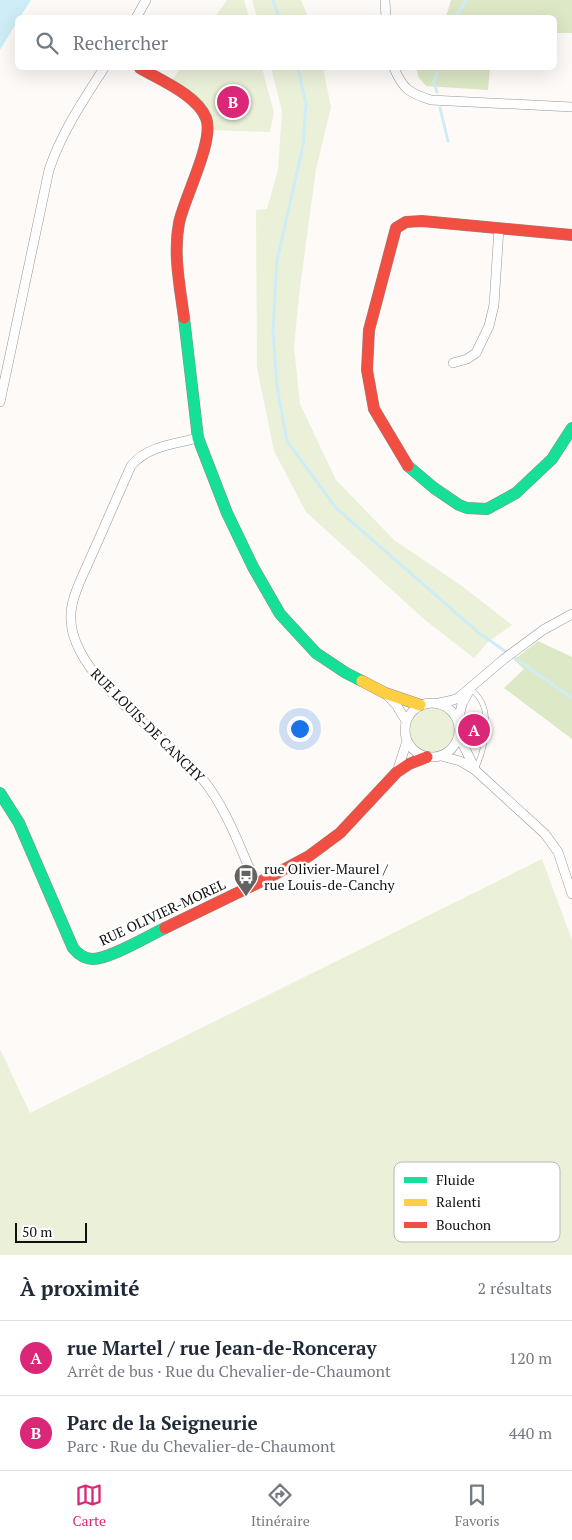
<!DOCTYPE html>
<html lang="fr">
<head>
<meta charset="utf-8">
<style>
	body { margin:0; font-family:"PT Serif",serif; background:#f2f2f3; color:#1f2937 }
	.scale { position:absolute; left:15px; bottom:12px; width:72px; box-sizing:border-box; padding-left:5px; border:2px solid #111; border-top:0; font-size:14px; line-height:18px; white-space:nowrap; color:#111; -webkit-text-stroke:4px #fff; paint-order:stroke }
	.you { position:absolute; left:299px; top:728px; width:18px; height:18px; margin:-12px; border:4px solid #fff; border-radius:50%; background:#1a73e8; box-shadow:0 0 0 8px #1a73e833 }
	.badge { display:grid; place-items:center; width:32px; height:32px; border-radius:50%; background:#db2777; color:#fff; font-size:16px; font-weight:700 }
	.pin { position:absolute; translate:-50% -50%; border:2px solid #fff; box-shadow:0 1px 5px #0006 }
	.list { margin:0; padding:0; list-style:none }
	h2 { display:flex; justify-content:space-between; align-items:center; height:65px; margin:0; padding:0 20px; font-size:21px }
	h2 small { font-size:16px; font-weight:400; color:#747a83 }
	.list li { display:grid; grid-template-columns:32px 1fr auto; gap:15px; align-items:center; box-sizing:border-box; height:75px; padding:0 20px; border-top:1px solid #e0e1e3 }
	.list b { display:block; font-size:19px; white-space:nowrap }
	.list p { margin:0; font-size:16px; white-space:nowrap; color:#747a83 }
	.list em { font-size:16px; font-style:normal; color:#747a83 }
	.icon { flex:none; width:28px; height:28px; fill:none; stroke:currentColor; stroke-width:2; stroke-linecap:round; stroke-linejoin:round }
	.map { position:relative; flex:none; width:572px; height:1255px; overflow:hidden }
	.search { position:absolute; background:#fff; box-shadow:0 5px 20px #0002; left:15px; right:15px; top:15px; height:55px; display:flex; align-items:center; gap:12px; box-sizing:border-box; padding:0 18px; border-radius:8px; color:#747a83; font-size:19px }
	.sheet { height:215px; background:#fff }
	nav { display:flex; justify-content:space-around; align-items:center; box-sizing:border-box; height:70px; border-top:1px solid #e0e1e3; background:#fff; font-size:14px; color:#747a83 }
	nav a { display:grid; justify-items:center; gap:2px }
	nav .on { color:#db2777 }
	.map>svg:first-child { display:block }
	.green { fill:#eaf1d8 }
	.forest { fill:#dde8c6 }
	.water { fill:#cfedf6 }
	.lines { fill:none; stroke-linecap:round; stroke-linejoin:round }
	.stream { stroke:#cfedf6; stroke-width:3 }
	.lane-casing { stroke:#979695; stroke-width:5.5 }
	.street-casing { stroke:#979695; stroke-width:10 }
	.fast-casing { stroke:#8e8d8b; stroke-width:12 }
	.slow-casing { stroke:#8e8d8b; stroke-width:12 }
	.jam-casing { stroke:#8e8d8b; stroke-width:12 }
	.lane { stroke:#fffefe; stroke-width:4.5 }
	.street { stroke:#fffefe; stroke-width:9 }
	.fast { stroke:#16e098; stroke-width:11 }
	.slow { stroke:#ffcf43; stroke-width:11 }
	.jam { stroke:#f24e42; stroke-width:11 }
	.labels { text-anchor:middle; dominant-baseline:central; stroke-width:5; stroke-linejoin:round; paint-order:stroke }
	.street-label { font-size:14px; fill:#111; stroke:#fff }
	.poi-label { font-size:14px; fill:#111; stroke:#fff; text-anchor:start }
	.key { fill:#fff; stroke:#b8b8b8; stroke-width:1 }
	.key-label { font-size:14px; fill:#111 }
</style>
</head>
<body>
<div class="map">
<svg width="572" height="1255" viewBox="0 0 572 1255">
	<rect width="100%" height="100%" fill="#fdfaf7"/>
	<path class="green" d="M227 0H244L249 17H215Z
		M252 0H301L308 17H257Z
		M181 68H262L274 113 270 132 208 130 207 119 169 84Z
		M271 68H323L331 107 316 169 299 295 294 347 300 404 336 480 394 540 462 586 512 625 488 642 474 658 425 620 306 512 274 451 257 368 256 210 267 209 278 170 282 111Z
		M408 729a23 23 0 1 1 46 0a23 23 0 1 1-46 0Z
		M542 859 572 940V1255H0V1049L30 1113Z"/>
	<path class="forest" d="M451 0H572V33H555L554 18 446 17Z
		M416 68H490L488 90 426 86 419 78Z
		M538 641 572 657V739L504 688 524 669 514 660Z"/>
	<path class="water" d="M0 0H31L20 17 18 18 17 22 0 50Z"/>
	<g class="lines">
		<path class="stream" d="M273 0 279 18
			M456 18 466 0
			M298 68 306 104 303 146 277 260 273 332 277 387 287 441 336 508 479 633 572 698
			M437 92 434 82 438 68
			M440 108 448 141"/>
		<defs>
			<path id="lane" d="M470 689C495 705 486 746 476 768"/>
			<path id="street" d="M385 0 386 18
				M136 18 146 0
				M394 68C403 89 409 93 431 100L572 107
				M453 363 467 359 476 353 489 326 494 305 499 228
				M0 402 49 170C61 133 83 101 104 68
				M198 438C174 444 147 446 131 466 117 497 104 528 90 559 83 575 72 596 71 613 66 679 175 737 210 789 230 818 242 852 256 884
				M387 695 397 706 406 721
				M405 730a27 27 0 1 1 54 0a27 27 0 1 1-54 0Z
				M439 703 453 700 458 698 504 659 543 630 572 614
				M458 721 462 704 469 691
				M459 736 475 769
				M441 756 460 761 475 770 545 834 558 852 572 894
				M397 772 407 741"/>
			<path id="fast" d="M184 318 198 438 227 513 253 567 280 614 316 653 346 673 362 681
				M408 466 434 488 459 505 467 508 487 509 516 493 552 459 572 428
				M0 793 19 823 73 948C78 954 84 959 93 959 110 959 148 936 165 928"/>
			<path id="slow" d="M362 681 385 693 420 705"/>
			<path id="jam" d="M140 68C160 80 197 95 206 118 215 140 184 198 179 223 173 254 180 287 184 318
				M408 466 374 409 367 370 369 330 396 228 406 222 422 221 572 235
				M165 928 268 878 309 856 340 833 397 772 409 764 427 757"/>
		</defs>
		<use href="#lane" class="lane-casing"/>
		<use href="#street" class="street-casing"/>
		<use href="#fast" class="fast-casing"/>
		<use href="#slow" class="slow-casing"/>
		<use href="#jam" class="jam-casing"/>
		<use href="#lane" class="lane"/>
		<use href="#street" class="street"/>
		<use href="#fast" class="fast"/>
		<use href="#slow" class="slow"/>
		<use href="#jam" class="jam"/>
	</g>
	<defs>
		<symbol id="bus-pin" viewBox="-11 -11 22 30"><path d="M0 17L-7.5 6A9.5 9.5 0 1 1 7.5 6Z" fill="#646362" stroke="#fff"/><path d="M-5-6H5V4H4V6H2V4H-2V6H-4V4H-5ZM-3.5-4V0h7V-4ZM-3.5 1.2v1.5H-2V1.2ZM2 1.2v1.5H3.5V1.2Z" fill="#fff"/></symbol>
	</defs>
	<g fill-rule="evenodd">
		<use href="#bus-pin" x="232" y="862" width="28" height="38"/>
	</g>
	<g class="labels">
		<g class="street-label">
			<text transform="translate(148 725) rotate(45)">RUE LOUIS-DE CANCHY</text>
			<text transform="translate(162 912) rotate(-25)">RUE OLIVIER-MOREL</text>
		</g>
		<g class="poi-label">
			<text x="264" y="868">rue Olivier-Maurel /<tspan x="264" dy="16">rue Louis-de-Canchy</tspan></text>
		</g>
	</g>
	<rect x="394" y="1162" width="166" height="80" rx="8" class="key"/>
	<rect x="404" y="1177" width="23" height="6" fill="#16e098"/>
	<rect x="404" y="1199" width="23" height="7" fill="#ffcf43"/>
	<rect x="404" y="1222" width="23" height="6" fill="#f24e42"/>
	<g class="key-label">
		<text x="436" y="1185">Fluide</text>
		<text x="436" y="1207">Ralenti</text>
		<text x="436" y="1230">Bouchon</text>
	</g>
</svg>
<div class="scale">50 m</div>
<div class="you"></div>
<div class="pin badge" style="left:474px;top:730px">A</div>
<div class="pin badge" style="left:233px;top:102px">B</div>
<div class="search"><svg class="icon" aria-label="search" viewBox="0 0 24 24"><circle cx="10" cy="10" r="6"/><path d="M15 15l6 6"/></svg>Rechercher</div>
</div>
<section class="sheet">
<h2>À proximité<small>2 résultats</small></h2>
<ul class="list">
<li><span class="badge">A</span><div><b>rue Martel / rue Jean-de-Ronceray</b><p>Arrêt de bus · Rue du Chevalier-de-Chaumont</p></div><em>120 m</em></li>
<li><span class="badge">B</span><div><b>Parc de la Seigneurie</b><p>Parc · Rue du Chevalier-de-Chaumont</p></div><em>440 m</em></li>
</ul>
</section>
<nav>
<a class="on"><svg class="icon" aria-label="map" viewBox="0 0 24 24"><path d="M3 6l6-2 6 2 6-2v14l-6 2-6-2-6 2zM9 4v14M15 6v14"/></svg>Carte</a>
<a><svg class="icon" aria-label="directions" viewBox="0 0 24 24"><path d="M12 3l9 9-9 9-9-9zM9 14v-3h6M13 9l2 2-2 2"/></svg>Itinéraire</a>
<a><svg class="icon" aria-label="saved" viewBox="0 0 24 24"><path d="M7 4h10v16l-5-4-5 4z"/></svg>Favoris</a>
</nav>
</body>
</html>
